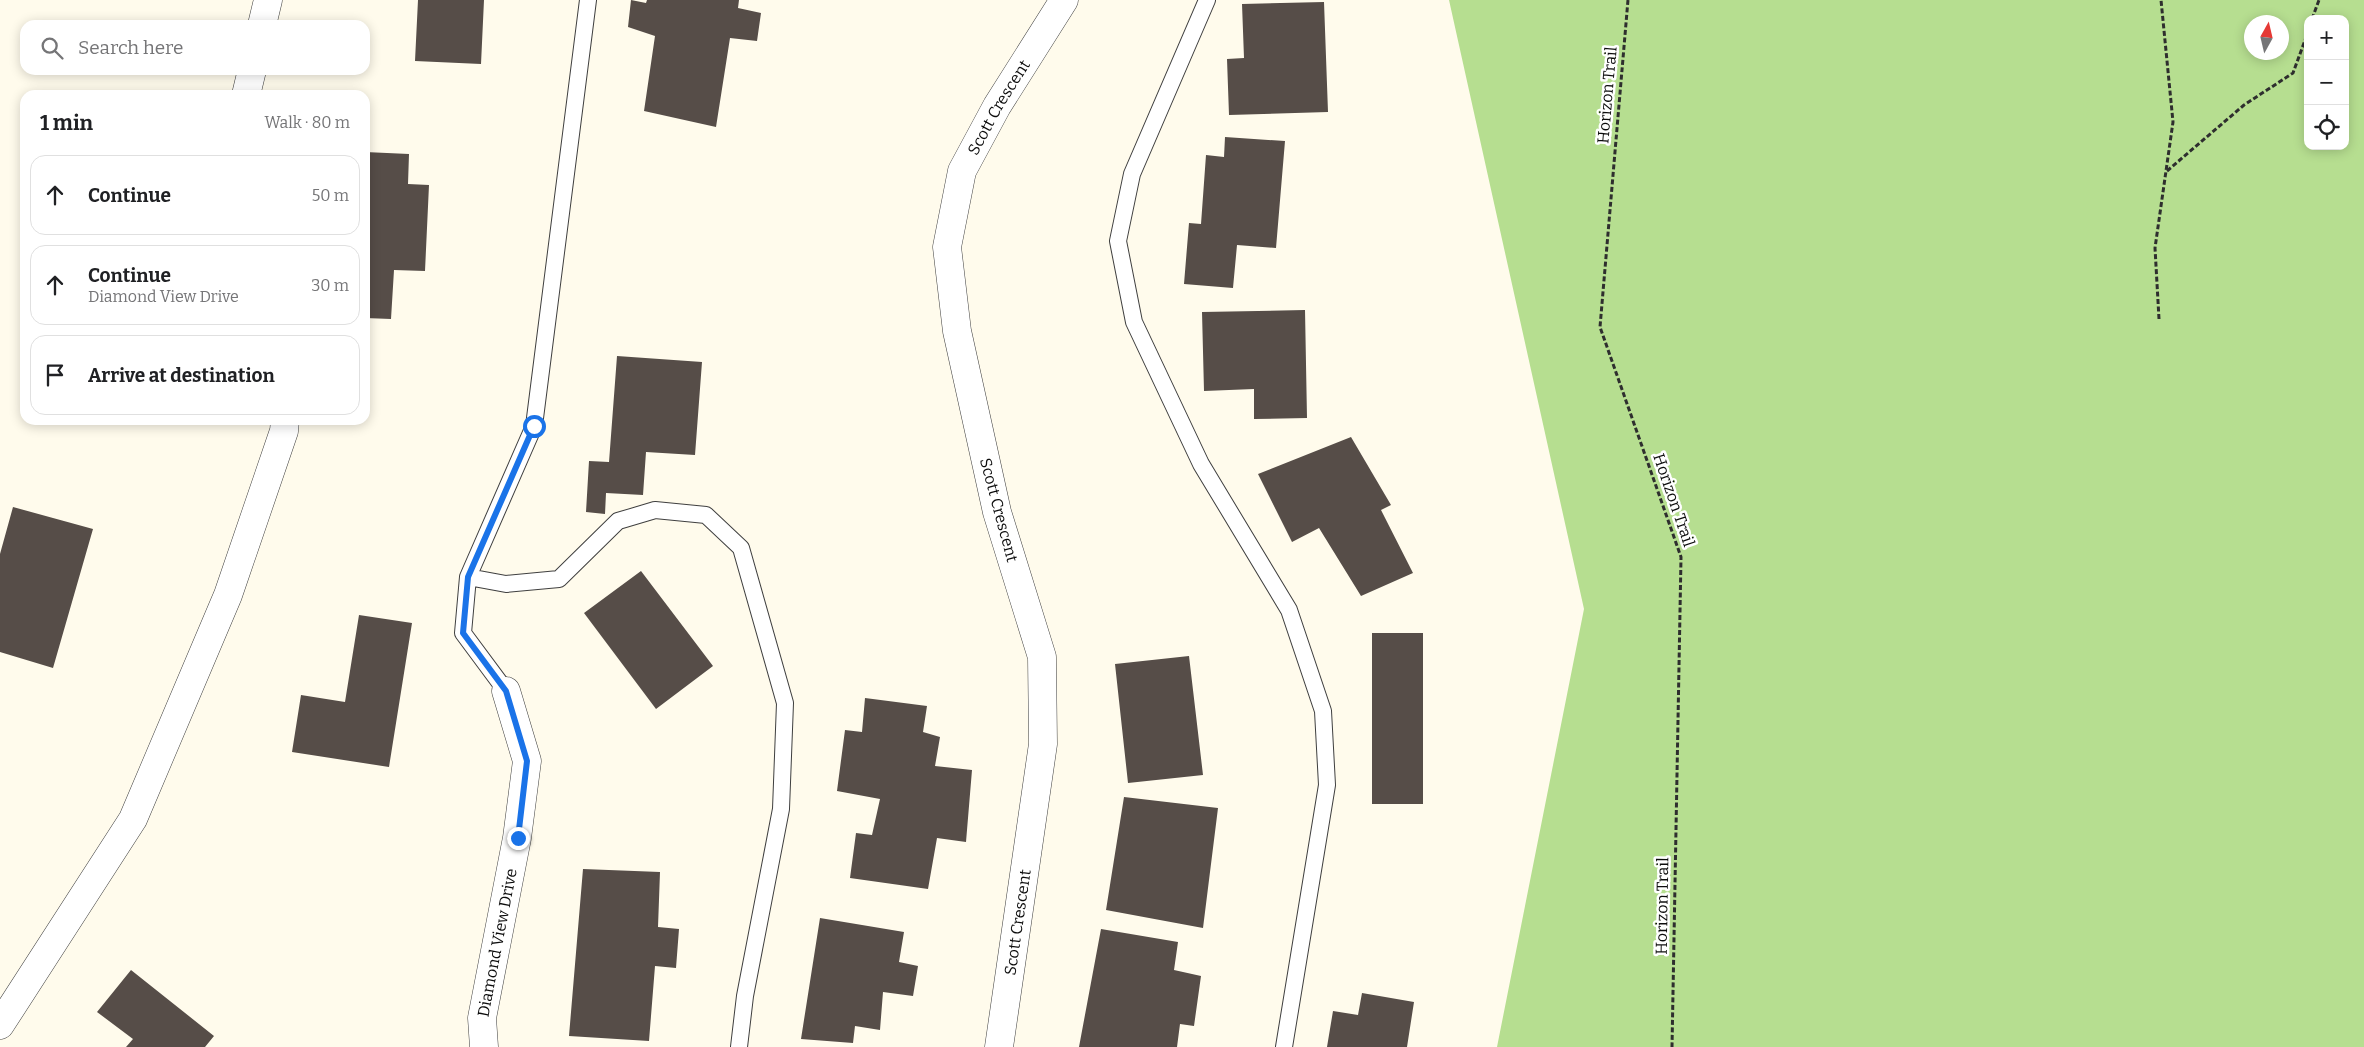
<!DOCTYPE html>
<html lang="en">
<head>
<meta charset="utf-8">
<style>
	body { margin:0; font-family:Bitter,serif; background:#f6f6f6; color:#202124 }
	.controls { position:absolute; right:15px; top:15px; display:grid; overflow:hidden; border-radius:10px; box-shadow:0 2px 12px #0003 }
	.controls button { width:45px; height:45px; display:grid; place-items:center; padding:0; border:0; border-bottom:1px solid #e0e0e0; background:#fff; color:#202124; font:25px sans-serif }
	.compass { position:absolute; left:2244px; top:15px; width:45px; height:45px; border-radius:50%; background:#fff; box-shadow:0 2px 12px #0003; rotate:8deg }
	.stop { position:absolute; width:15px; height:15px; margin:-11px; border:4px solid #1a73e8; border-radius:50%; background:#fff }
	.stop.end { background:#1a73e8; border-color:#fff; box-shadow:0 1px 5px #0008 }
	.list { margin:0; padding:0; list-style:none }
	h2 { display:flex; justify-content:space-between; align-items:center; height:65px; margin:0; padding:0 20px; font-size:21px }
	h2 small { font-size:16px; font-weight:400; color:#757577 }
	.list li { display:grid; grid-template-columns:32px 1fr auto; gap:15px; align-items:center; box-sizing:border-box; height:80px; margin:0 10px 10px; padding:0 10px; border:1px solid #e0e0e0; border-radius:15px }
	.list b { display:block; font-size:19px; white-space:nowrap }
	.list p { margin:0; font-size:16px; white-space:nowrap; color:#757577 }
	.list em { font-size:16px; font-style:normal; color:#757577 }
	.icon { flex:none; width:28px; height:28px; fill:none; stroke:currentColor; stroke-width:2; stroke-linecap:round; stroke-linejoin:round }
	.map { position:relative; flex:none; width:2364px; height:1047px; overflow:hidden }
	.search { position:absolute; background:#fff; box-shadow:0 2px 12px #0003; left:20px; top:20px; width:350px; height:55px; display:flex; align-items:center; gap:12px; box-sizing:border-box; padding:0 18px; border-radius:15px; color:#757577; font-size:19px }
	.panel { position:absolute; background:#fff; box-shadow:0 2px 12px #0003; left:20px; top:90px; width:350px; height:335px; border-radius:15px }
	.map>svg:first-child { display:block }
	.forest { fill:#b6de90; fill-rule:evenodd }
	.building { fill:#564d48 }
	.lines { fill:none; stroke-linecap:round; stroke-linejoin:round }
	.lane-casing { stroke:#3f3f3f; stroke-width:18 }
	.street-casing { stroke:#3f3f3f; stroke-width:29 }
	.path { stroke:#2e2e2e; stroke-width:3; stroke-dasharray:5 2.5; stroke-linecap:butt }
	.lane { stroke:#fff; stroke-width:16 }
	.street { stroke:#fff; stroke-width:28 }
	.route { stroke:#1a73e8; stroke-width:6 }
	.labels { text-anchor:middle; dominant-baseline:central; stroke-width:5; stroke-linejoin:round; paint-order:stroke }
	.street-label { font-size:16px; fill:#0c0c0c; stroke:#fff }
</style>
</head>
<body>
<div class="map">
<svg width="2364" height="1047" viewBox="0 0 2364 1047">
	<rect width="100%" height="100%" fill="#fffbec"/>
	<path class="forest" d="M1449 0H2364V1047H1497L1584 609ZM2308 19H2345V146H2308ZM2252 22H2282V52H2252Z"/>
	<path class="building" d="M418 0H484L481 64 415 61Z
		M631 0 646 3 647 0H739L738 8 761 13 757 41 730 38 716 127 644 111 655 36 628 27Z
		M1324 2 1328 112 1229 115 1227 59 1244 58 1242 4Z
		M1225 137 1285 141 1276 248 1237 245 1233 288 1184 284 1189 223 1201 224 1206 155 1224 157Z
		M365 152 409 154 408 184 429 185 425 271 394 270 391 319 365 318Z
		M1305 310 1307 418 1254 419V389L1204 391 1202 312Z
		M617 356 702 362 695 455 646 452 643 495 606 493 605 514 586 512 589 461 609 462Z
		M1351 437 1391 505 1381 510 1413 573 1361 596 1319 528 1292 542 1258 474Z
		M13 507 93 529 53 668 0 652V554Z
		M641 571 713 666 656 709 584 613Z
		M359 615 412 623 389 767 292 752 301 695 345 702Z
		M1372 633H1423V804H1372Z
		M1189 656 1203 775 1128 783 1115 664Z
		M865 698 927 706 923 732 940 737 935 766 972 770 966 842 937 838 928 889 850 878 856 833 872 835 880 799 837 791 845 730 862 732Z
		M1124 797 1218 808 1203 928 1106 910Z
		M583 869 660 872 658 927 679 929 676 968 655 966 649 1041 569 1036Z
		M820 918 904 932 899 962 918 966 913 996 883 992 880 1030 855 1026 853 1043 801 1039Z
		M1101 929 1178 942 1174 970 1201 976 1194 1026 1180 1024 1177 1047H1079Z
		M131 970 214 1036 205 1047H126L133 1039 97 1012Z
		M1362 993 1414 1002 1407 1047H1327L1333 1011 1358 1015Z"/>
	<g class="lines">
		<defs>
			<path id="lane" d="M1207 0 1132 174 1118 241 1134 322 1201 464 1289 610 1323 711 1327 785 1284 1047
				M468 577 506 584 559 579 618 521 655 510 706 515 741 548 785 703 781 809 745 996 739 1047
				M506 691 463 633 468 577 534 426 588 0"/>
			<g id="street">
				<path d="M262 25 268 0"/>
				<path d="M246 95 252 70"/>
				<path d="M0 1025 133 819 228 595 284 431 285 420"/>
				<path id="s1" d="M484 1047 482 1018 517 838 527 761 506 691"/>
				<path id="s2" d="M999 1047 1043 744 1042 657 997 512 957 331 947 247 962 171 997 106 1064 0"/>
			</g>
		</defs>
		<use href="#lane" class="lane-casing"/>
		<use href="#street" class="street-casing"/>
		<path class="path" d="M1628 0 1600 327 1681 557 1672 1047
			M2312 19 2319 0
			M2167 171 2244 105 2293 73 2308 32
			M2159 319 2155 248 2173 122 2161 0"/>
		<use href="#lane" class="lane"/>
		<use href="#street" class="street"/>
	</g>
	<g class="lines">
		<path class="route" d="M518 838 527 761 506 691 463 633 468 577 534 426"/>
	</g>
	<g class="labels">
		<g class="street-label">
			<text transform="translate(1607 95) rotate(-85)">Horizon Trail</text>
			<text stroke="none"><textPath href="#s2" startOffset="966">Scott Crescent</textPath></text>
			<text transform="translate(1674 500) rotate(71)">Horizon Trail</text>
			<text transform="translate(999 510) rotate(75)">Scott Crescent</text>
			<text transform="translate(1662 906) rotate(-89)">Horizon Trail</text>
			<text stroke="none"><textPath href="#s2" startOffset="126">Scott Crescent</textPath></text>
			<text stroke="none"><textPath href="#s1" startOffset="106">Diamond View Drive</textPath></text>
		</g>
	</g>
</svg>
<div class="controls">
<button>+</button>
<button>−</button>
<button><svg class="icon" aria-label="locate" viewBox="0 0 24 24"><circle cx="12" cy="12" r="6"/><path d="M12 2v4M12 18v4M2 12h4M18 12h4"/></svg></button>
</div>
<svg class="compass" viewBox="-18 -18 36 36"><path d="M0-13l5 13h-10z" fill="#e53935"/><path d="M0 13l5-13h-10z" fill="#757577"/></svg>
<div class="stop" style="left:534px;top:426px"></div>
<div class="stop end" style="left:518px;top:838px"></div>
<div class="search"><svg class="icon" aria-label="search" viewBox="0 0 24 24"><circle cx="10" cy="10" r="6"/><path d="M15 15l6 6"/></svg>Search here</div>
<section class="panel">
<h2>1 min<small>Walk · 80 m</small></h2>
<ul class="list">
<li><svg class="icon" aria-label="ahead" viewBox="0 0 24 24"><path d="M12 20V5M6 11l6-6 6 6"/></svg><div><b>Continue</b></div><em>50 m</em></li>
<li><svg class="icon" aria-label="ahead" viewBox="0 0 24 24"><path d="M12 20V5M6 11l6-6 6 6"/></svg><div><b>Continue</b><p>Diamond View Drive</p></div><em>30 m</em></li>
<li><svg class="icon" aria-label="arrive" viewBox="0 0 24 24"><path d="M6 21V4h12l-3 4 3 4H6"/></svg><div><b>Arrive at destination</b></div></li>
</ul>
</section>
</div>
</body>
</html>
